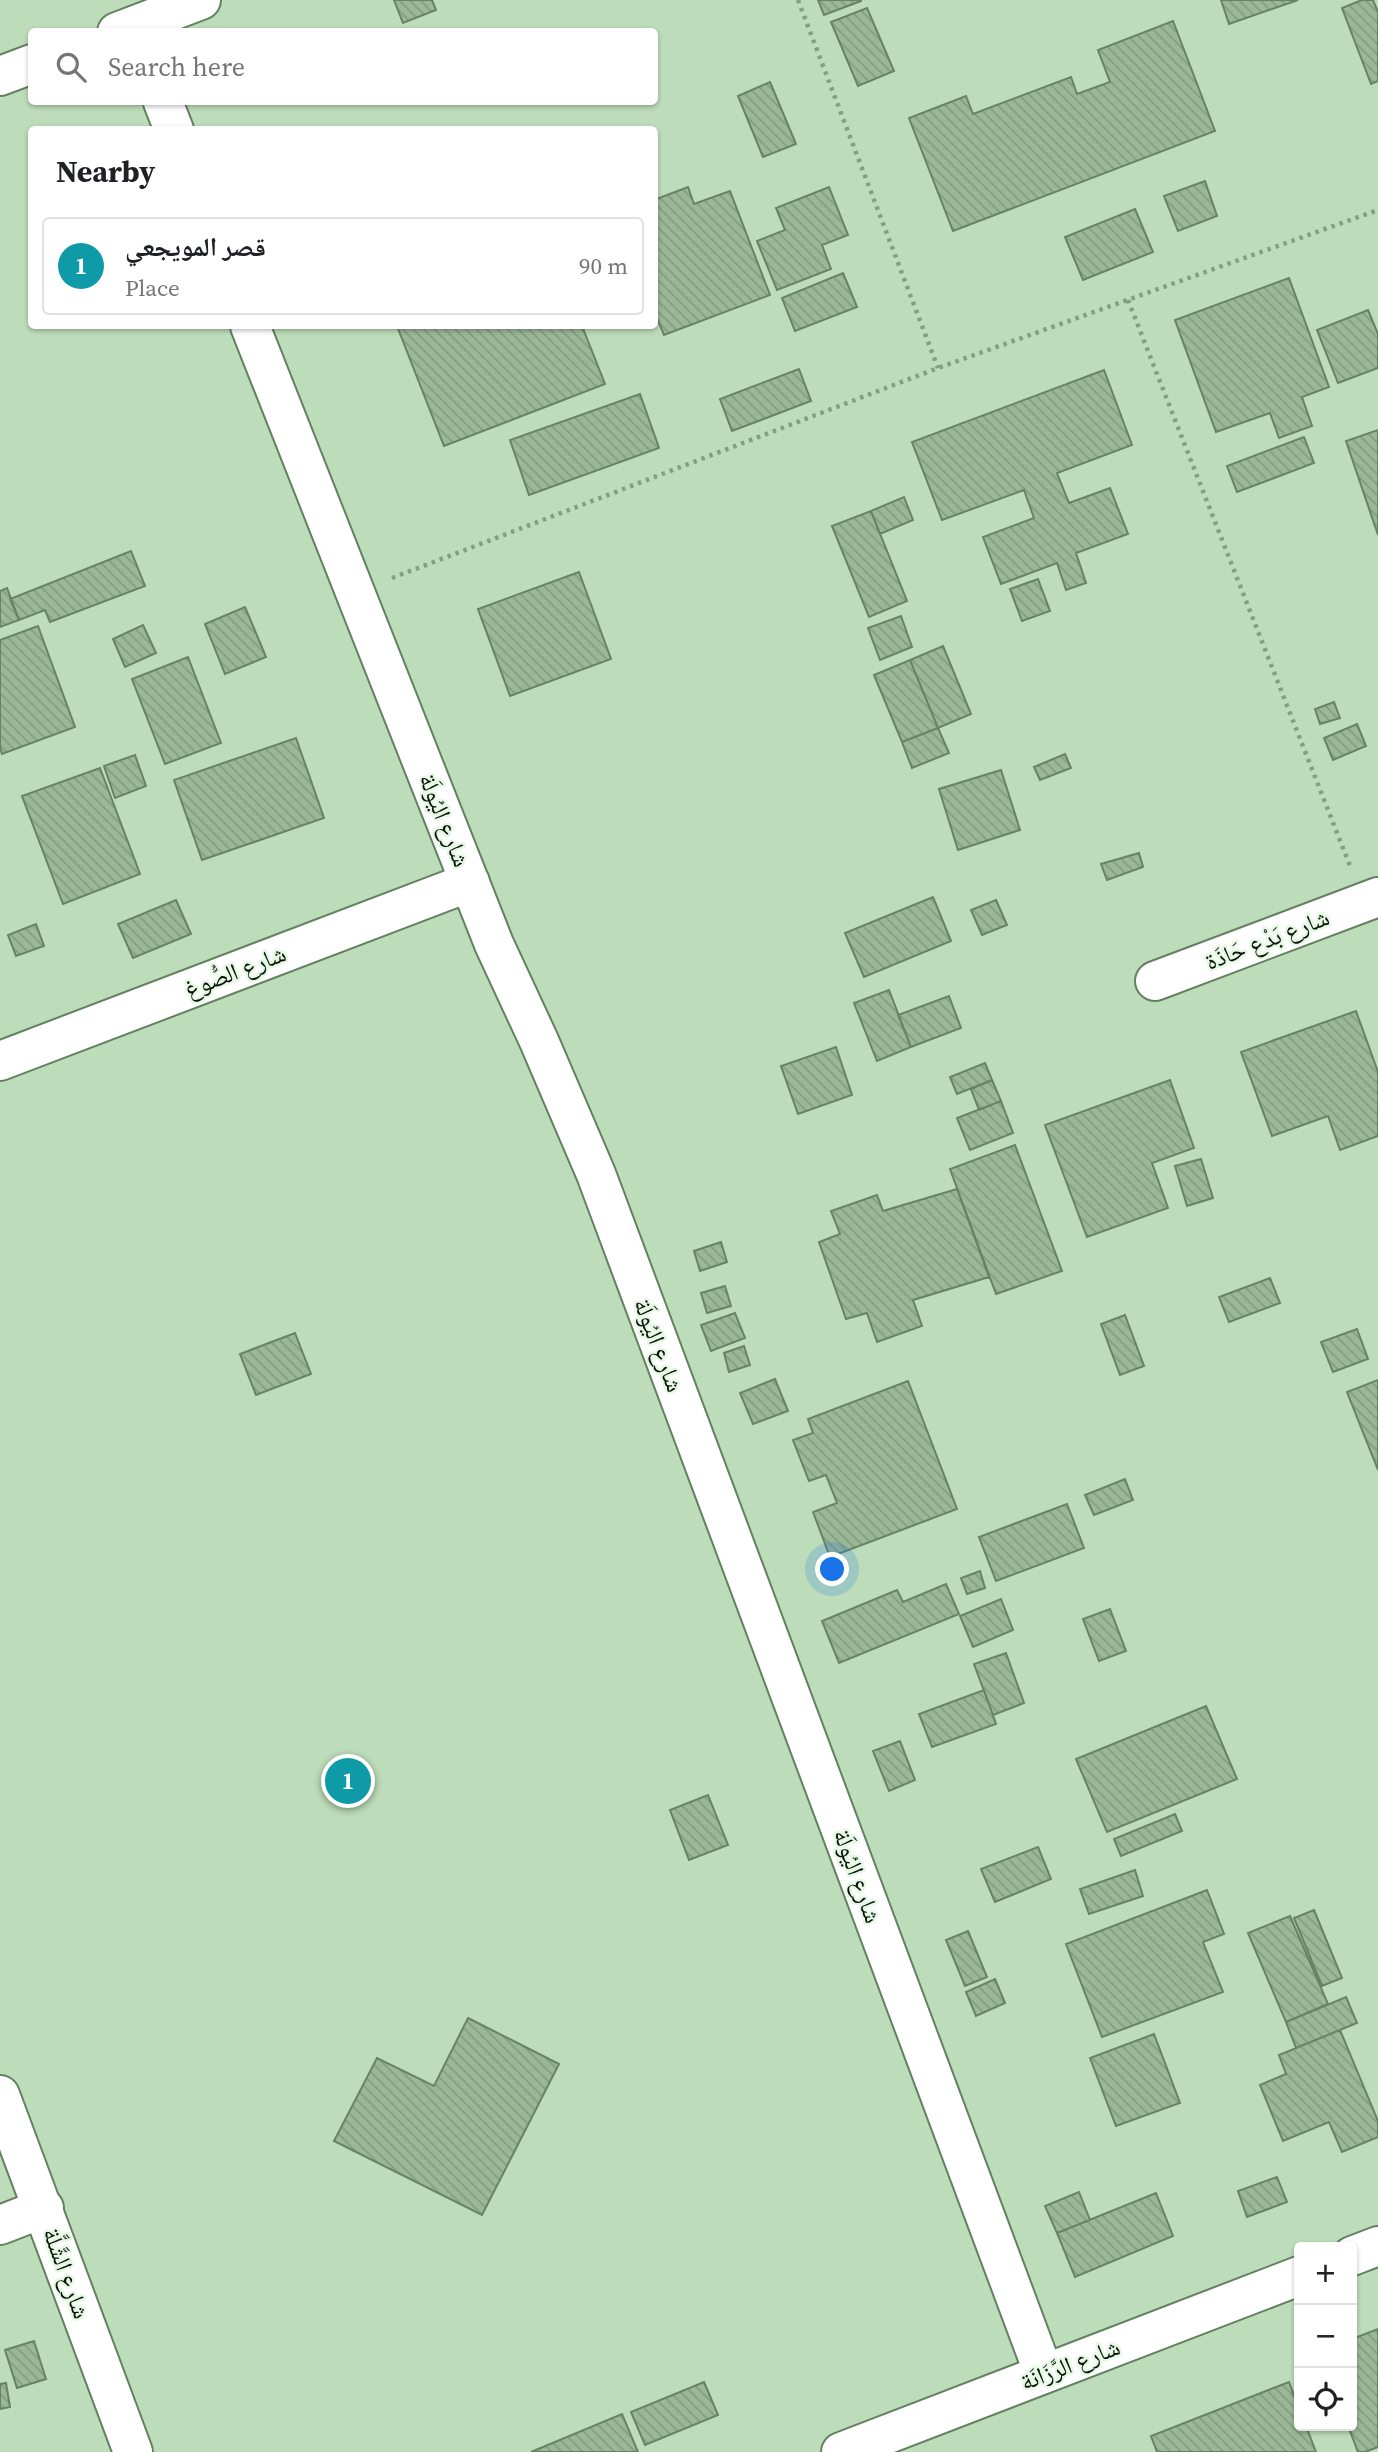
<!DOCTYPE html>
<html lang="en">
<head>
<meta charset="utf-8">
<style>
	body { margin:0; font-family:"Source Serif 4","Noto Naskh Arabic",serif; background:#f2f2f2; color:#202124 }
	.controls { position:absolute; right:21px; bottom:21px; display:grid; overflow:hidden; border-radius:7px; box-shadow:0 2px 5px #0004 }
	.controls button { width:63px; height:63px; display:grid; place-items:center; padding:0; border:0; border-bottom:2px solid #e0e0e0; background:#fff; color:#202124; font:35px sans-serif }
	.you { position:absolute; left:833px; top:1570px; width:24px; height:24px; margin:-18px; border:5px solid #fff; border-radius:50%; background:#1a73e8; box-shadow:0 0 0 10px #1a73e833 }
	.badge { display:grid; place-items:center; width:46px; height:46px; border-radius:50%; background:#a549b4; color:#fff; font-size:23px; font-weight:700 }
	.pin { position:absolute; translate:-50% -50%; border:4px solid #fff; box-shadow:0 2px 7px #0006 }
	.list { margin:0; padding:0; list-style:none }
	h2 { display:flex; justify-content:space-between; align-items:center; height:91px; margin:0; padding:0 28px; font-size:30px }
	h2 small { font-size:23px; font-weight:400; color:#757577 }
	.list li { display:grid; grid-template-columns:46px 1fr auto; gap:21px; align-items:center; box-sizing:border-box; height:98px; margin:0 14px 14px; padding:0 14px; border:2px solid #e0e0e0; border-radius:7px }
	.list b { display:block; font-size:26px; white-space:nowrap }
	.list p { margin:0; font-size:23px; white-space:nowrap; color:#757577 }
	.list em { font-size:23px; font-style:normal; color:#757577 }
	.icon { flex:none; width:38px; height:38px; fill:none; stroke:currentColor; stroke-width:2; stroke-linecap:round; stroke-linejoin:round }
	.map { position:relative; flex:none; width:1378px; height:2452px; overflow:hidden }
	.search { position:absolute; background:#fff; box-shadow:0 2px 5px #0004; left:28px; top:28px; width:630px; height:77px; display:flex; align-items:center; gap:18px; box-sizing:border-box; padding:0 24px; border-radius:7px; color:#757577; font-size:26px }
	.panel { position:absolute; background:#fff; box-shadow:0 2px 5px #0004; left:28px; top:126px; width:630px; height:203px; border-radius:7px }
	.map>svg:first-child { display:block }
	.building { fill:url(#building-back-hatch); stroke:#678363; stroke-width:2 }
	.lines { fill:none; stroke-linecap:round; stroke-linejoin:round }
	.minor-casing { stroke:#638060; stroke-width:42 }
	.path { stroke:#859e82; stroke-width:4.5; stroke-dasharray:3.5 5; stroke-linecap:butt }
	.minor { stroke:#fff; stroke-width:38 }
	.labels { text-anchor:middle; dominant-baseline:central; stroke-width:5; stroke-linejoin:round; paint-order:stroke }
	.street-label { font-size:24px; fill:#091408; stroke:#e8f8e6 }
</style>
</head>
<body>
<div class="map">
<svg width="1378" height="2452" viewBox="0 0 1378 2452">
	<defs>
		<pattern id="building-back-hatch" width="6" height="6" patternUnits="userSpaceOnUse" patternTransform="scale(1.75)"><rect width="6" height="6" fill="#9ab896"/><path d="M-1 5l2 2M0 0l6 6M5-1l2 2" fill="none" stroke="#839d80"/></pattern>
	</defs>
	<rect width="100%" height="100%" fill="#bddcb9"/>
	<path class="building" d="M394 0H432L436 10 403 23Z
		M818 0H861V1L824 15Z
		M1221 0H1298L1229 24Z
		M1362 0H1373L1378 12V81L1371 84 1342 8Z
		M867 8 894 71 858 86 831 22Z
		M1173 21 1215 131 953 231 909 118 966 96 973 114 1071 77 1077 94 1110 82 1098 50Z
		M770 82 796 144 763 157 738 96Z
		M1205 181 1217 216 1178 231 1164 196Z
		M688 187 694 204 730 191 770 295 664 335 654 311V200Z
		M829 187 848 235 822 245 831 269 777 290 757 241 785 230 776 208Z
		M1135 209 1153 252 1083 280 1065 237Z
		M843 273 857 307 795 331 782 298Z
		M1289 278 1329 387 1302 397 1312 426 1279 438 1270 413 1216 432 1175 320Z
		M1368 310 1378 334V368L1338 383 1317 330Z
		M397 326H582L605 384 444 446Z
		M799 369 811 401 732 431 720 399Z
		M1104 370 1132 445 1057 473 1069 503 1110 488 1128 534 1076 553 1086 583 1066 590 1057 563 1001 584 983 537 1034 518 1024 490 942 520 912 442Z
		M640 394 659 448 529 495 510 440Z
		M1378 430V535L1346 441Z
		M1304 437 1314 463 1237 492 1227 466Z
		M904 497 913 520 880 534 871 511Z
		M871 511 907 601 869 617 832 526Z
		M131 551 145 586 50 622 45 610 19 620 10 599Z
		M579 572 611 659 510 696 478 609Z
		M1038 579 1050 611 1022 621 1010 589Z
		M7 588 19 620 0 627V591Z
		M245 607 266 657 225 674 205 624Z
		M901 616 912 647 880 660 868 628Z
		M143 625 156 653 125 667 113 639Z
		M38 626 75 727 2 754 0 747V640Z
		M943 646 971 714 938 728 910 660Z
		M188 657 221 743 165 764 132 679Z
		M910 660 938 728 902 742 874 675Z
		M1334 702 1340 718 1320 724 1315 709Z
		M1357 724 1366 746 1333 760 1324 738Z
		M938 728 949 753 912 768 902 742Z
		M296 738 324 818 202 860 174 780Z
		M1065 754 1071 768 1040 780 1034 767Z
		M135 755 146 786 115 798 104 766Z
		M100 768 140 874 63 904 22 796Z
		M1001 770 1020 830 958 850 939 789Z
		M1139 853 1143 867 1107 880 1101 864Z
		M933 897 951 941 864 977 845 933Z
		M176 900 191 934 133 958 118 924Z
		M996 900 1007 925 982 935 971 910Z
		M36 924 44 946 16 956 8 935Z
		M889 990 911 1047 877 1061 854 1003Z
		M949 996 961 1028 911 1047 898 1015Z
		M1356 1011 1378 1072V1136L1340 1150 1328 1116 1272 1136 1241 1052Z
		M836 1047 852 1095 798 1114 781 1066Z
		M985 1063 992 1080 957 1094 950 1077Z
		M992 1080 1001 1101 979 1110 971 1089Z
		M1170 1080 1194 1148 1152 1163 1168 1208 1087 1237 1045 1125Z
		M1001 1101 1013 1133 970 1150 957 1118Z
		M1015 1145 1062 1271 996 1294 950 1169Z
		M1201 1159 1213 1198 1187 1206 1175 1166Z
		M957 1189 989 1277 913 1300 922 1326 877 1342 867 1313 846 1319 819 1242 840 1234 831 1211 877 1195 883 1211Z
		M721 1242 727 1262 700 1271 694 1251Z
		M1270 1278 1280 1303 1229 1322 1219 1297Z
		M725 1286 731 1306 707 1313 701 1293Z
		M735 1313 745 1338 711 1351 701 1325Z
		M1125 1315 1144 1366 1120 1375 1101 1324Z
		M1357 1329 1368 1359 1333 1372 1321 1342Z
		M295 1333 311 1374 256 1395 240 1354Z
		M744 1346 750 1365 729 1372 724 1353Z
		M775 1379 788 1411 753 1424 740 1393Z
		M1378 1380V1470L1347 1392Z
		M908 1381 957 1509 830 1557 813 1512 837 1503 826 1475 809 1481 793 1440 813 1433 808 1419Z
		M1125 1479 1133 1500 1094 1515 1085 1495Z
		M1067 1504 1084 1548 996 1581 979 1537Z
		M980 1571 985 1588 967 1594 961 1578Z
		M946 1584 959 1614 839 1663 822 1621 897 1590 903 1602Z
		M1001 1599 1013 1630 973 1647 960 1616Z
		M1110 1609 1126 1651 1099 1661 1083 1619Z
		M1006 1653 1024 1703 993 1715 974 1664Z
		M984 1690 996 1724 932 1747 919 1714Z
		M1206 1706 1237 1779 1107 1832 1076 1759Z
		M900 1741 915 1780 889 1791 873 1751Z
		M708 1795 728 1845 689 1860 670 1810Z
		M1175 1814 1182 1831 1121 1856 1114 1839Z
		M1038 1847 1051 1879 995 1902 981 1869Z
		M1135 1870 1143 1896 1089 1914 1080 1889Z
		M1207 1890 1224 1934 1203 1942 1223 1992 1102 2037 1066 1944Z
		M1314 1910 1342 1978 1322 1986 1294 1918Z
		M1290 1916 1328 2004 1286 2022 1248 1933Z
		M968 1931 987 1977 965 1986 946 1940Z
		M995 1979 1005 2003 976 2016 966 1992Z
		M1346 1997 1357 2023 1296 2048 1286 2022Z
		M468 2018 559 2064 482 2215 334 2141 377 2058 434 2086Z
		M1340 2030 1378 2121V2137L1342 2152 1329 2122 1283 2141 1260 2085 1286 2074 1279 2055Z
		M1154 2034 1180 2103 1116 2126 1090 2058Z
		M1277 2177 1287 2202 1247 2217 1238 2191Z
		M1079 2192 1090 2220 1057 2233 1045 2206Z
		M1156 2193 1173 2236 1075 2277 1057 2233Z
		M1378 2329V2447L1365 2452H1358L1348 2426H1352V2339Z
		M34 2341 46 2379 17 2388 5 2350Z
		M704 2382 718 2415 645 2445 631 2412Z
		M1289 2382 1299 2409V2426H1306L1316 2452H1157L1151 2436Z
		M6 2383 10 2407 0 2409V2384Z
		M622 2414 638 2452H531Z"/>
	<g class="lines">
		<defs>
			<path id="minor" d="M117 32 201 0
				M0 76 32 64
				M163 102 174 130
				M250 326 494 944 539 1041 596 1174 1044 2374
				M1155 981 1378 897
				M0 1061 470 882
				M0 2095 133 2452
				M0 2225 44 2208
				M1352 2256 1378 2246
				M841 2452 1299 2276"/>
		</defs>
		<use href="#minor" class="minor-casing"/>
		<path class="path" d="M798 0 938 368
			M1128 300 1350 866
			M392 578 938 368 1378 210"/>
		<use href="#minor" class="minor"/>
	</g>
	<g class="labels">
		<g class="street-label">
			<text transform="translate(445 820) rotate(68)">شارع اليُولَة</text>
			<text transform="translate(1267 939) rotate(-21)">شارع بَدْع حَاذَة</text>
			<text transform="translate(235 971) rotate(-21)">شارع الصُّوغ</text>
			<text transform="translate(659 1345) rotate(69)">شارع اليُولَة</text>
			<text transform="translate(858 1876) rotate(70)">شارع اليُولَة</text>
			<text transform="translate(67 2273) rotate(70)">شارع الشَّلَّة</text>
			<text transform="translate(1070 2364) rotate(-21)">شارع الرَّزَانَة</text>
		</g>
	</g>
</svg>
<div class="controls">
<button>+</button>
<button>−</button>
<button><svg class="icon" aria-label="locate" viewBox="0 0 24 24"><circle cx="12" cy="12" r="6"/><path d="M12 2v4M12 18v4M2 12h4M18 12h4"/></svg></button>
</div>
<div class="you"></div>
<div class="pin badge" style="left:348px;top:1781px;background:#0f9aa8">1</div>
<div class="search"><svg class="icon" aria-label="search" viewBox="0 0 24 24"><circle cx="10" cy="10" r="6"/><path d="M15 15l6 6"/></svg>Search here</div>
<section class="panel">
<h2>Nearby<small></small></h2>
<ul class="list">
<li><span class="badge" style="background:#0f9aa8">1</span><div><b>قصر المويجعي</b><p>Place</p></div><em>90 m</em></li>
</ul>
</section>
</div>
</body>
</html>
